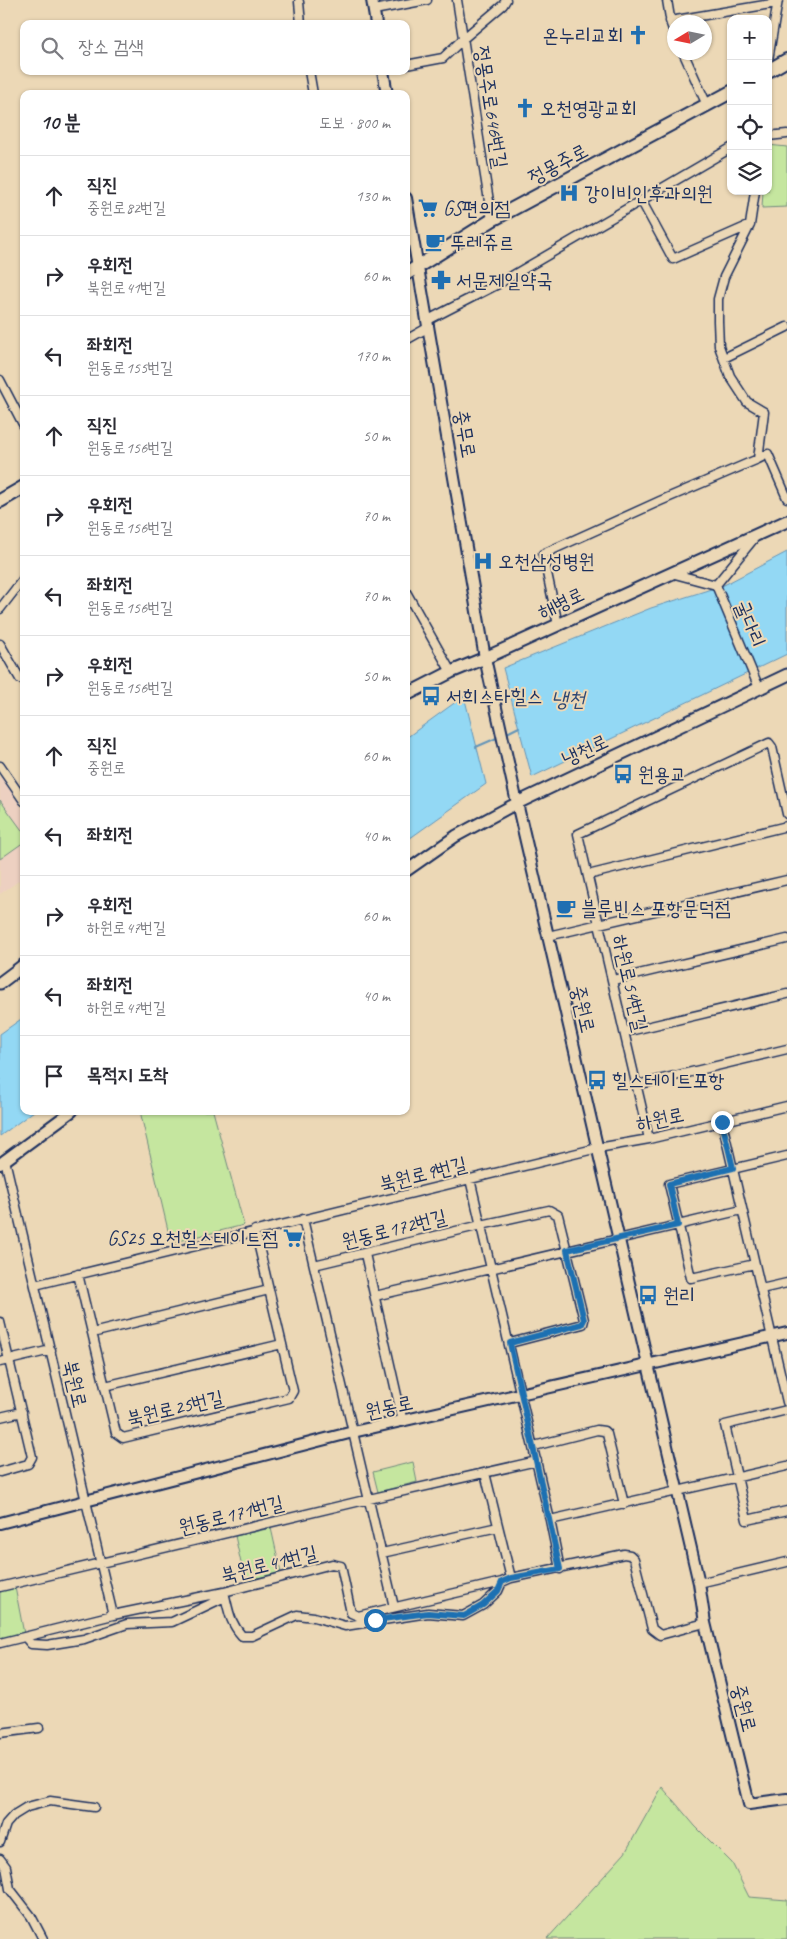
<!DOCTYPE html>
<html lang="ko">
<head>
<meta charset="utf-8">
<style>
	body { margin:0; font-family:Caveat,"Poor Story",sans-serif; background:#f2f2f3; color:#2b2b33 }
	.controls { position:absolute; right:15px; top:15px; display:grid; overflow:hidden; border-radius:10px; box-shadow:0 1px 4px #0004 }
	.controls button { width:45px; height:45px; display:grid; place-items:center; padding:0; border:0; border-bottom:1px solid #e1e1e2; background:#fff; color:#2b2b33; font:25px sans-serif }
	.compass { position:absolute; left:667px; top:15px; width:45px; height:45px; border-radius:50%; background:#fff; box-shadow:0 1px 4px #0004; rotate:260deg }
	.stop { position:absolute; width:15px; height:15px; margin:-11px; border:4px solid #1f6fb2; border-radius:50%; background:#fff }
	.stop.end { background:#1f6fb2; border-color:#fff; box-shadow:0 1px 5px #0008 }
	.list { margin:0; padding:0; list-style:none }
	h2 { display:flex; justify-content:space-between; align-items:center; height:65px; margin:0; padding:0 20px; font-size:21px }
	h2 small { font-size:16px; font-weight:400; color:#7c7c81 }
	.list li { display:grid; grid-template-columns:32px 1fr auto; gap:15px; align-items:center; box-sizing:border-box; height:80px; padding:0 20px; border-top:1px solid #e1e1e2 }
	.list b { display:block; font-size:19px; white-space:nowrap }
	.list p { margin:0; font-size:16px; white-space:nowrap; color:#7c7c81 }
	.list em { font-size:16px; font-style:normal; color:#7c7c81 }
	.icon { flex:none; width:28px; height:28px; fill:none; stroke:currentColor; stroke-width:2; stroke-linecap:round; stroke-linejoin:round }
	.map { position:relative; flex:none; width:787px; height:1939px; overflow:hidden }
	.search { position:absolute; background:#fff; box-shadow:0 1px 4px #0004; left:20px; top:20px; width:390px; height:55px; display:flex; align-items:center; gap:12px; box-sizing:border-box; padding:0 18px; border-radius:10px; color:#7c7c81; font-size:19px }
	.panel { position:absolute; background:#fff; box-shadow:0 1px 4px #0004; left:20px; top:90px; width:390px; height:1025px; border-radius:10px }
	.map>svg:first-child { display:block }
	.built { fill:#edd0c1 }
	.green { fill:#c5e69f; stroke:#708a7e }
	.water { fill:#93d8f4; stroke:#6394b8 }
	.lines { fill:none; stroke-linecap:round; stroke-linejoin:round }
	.stream { stroke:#6394b8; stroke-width:2 }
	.minor-casing { stroke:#1b2f5e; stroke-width:11 }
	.tertiary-casing { stroke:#1b2f5e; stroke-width:14 }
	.secondary-casing { stroke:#1b2f5e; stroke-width:15 }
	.primary-casing { stroke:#1b2f5e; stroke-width:16 }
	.minor { stroke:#ecd8b6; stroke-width:8 }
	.tertiary { stroke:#ecd8b6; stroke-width:10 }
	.secondary { stroke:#ecd8b6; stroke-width:11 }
	.primary { stroke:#ecd8b6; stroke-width:12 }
	.route { stroke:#1f6fb2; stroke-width:6 }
	.labels { text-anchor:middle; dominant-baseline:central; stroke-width:4; stroke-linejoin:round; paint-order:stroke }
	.poi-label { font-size:20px; fill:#1b2f5e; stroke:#ecd8b6; text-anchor:start }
	.street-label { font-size:20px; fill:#1b2f5e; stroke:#ecd8b6 }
	.water-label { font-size:21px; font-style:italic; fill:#2d4874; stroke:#ecd8b6 }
</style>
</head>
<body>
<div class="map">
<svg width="787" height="1939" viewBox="0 0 787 1939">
	<rect width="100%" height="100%" fill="#ecd8b6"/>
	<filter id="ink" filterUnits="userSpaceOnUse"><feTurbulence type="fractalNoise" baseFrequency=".02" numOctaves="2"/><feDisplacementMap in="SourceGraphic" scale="10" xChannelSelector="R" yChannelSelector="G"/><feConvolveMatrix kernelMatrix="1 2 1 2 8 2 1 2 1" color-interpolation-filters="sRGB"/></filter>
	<g filter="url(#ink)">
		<path class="built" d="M0 776 24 811V877L0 894Z"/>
		<path class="green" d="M768 145 787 147V207L762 208 763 191H768Z
			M0 800 24 833V842L0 859Z
			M140 1111H213L244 1225 171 1243Z
			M413 1462 417 1482 378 1492 373 1472Z
			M271 1528 281 1573 245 1581 235 1536Z
			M15 1587 24 1634 0 1639V1591Z
			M662 1787 695 1826 732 1863 749 1897 787 1900V1939H547L625 1853Z"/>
		<path class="water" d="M787 552V654L532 777 503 668 651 608 724 585Z
			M464 696 486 784 406 841V738Z
			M24 1017V1111H34L0 1136V1034Z"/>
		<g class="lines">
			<path class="stream" d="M505 734 519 727
				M476 747 499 737"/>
			<defs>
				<path id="minor" d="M457 0 492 220
					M667 0 671 24 674 32
					M299 2 301 24
					M374 10 427 0
					M670 21 777 3
					M683 52 707 105
					M768 60 778 0
					M406 65 443 58 464 38 503 5 506 0
					M309 71 313 94
					M768 136 787 134
					M641 200 673 259 750 225
					M428 320 498 284 731 148
					M406 340 429 327
					M724 358 787 327
					M0 380 24 426
					M758 459 768 454 787 498
					M671 573 716 585
					M716 585 759 688
					M716 585 756 536
					M406 592 451 672
					M0 609 24 578
					M558 625 543 554 660 501 758 459 764 412 747 402 730 376 719 346 718 321V299L724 277 750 225 755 191
					M0 644 20 679
					M0 766 24 801
					M588 875 787 826
					M548 936 787 880
					M613 980 787 939
					M625 1032 787 994
					M637 1085 787 1049
					M722 1122 787 1402
					M649 1139 578 834 769 743 772 747 787 814
					M5 1160 113 1615
					M470 1179 550 1520 787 1466
					M303 1219 394 1607
					M365 1254 403 1422
					M755 1264 691 1278 669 1184 787 1156
					M314 1265 481 1225 549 1210 558 1215 584 1320 583 1324 510 1343
					M78 1274 116 1433 123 1438 289 1398 293 1391 255 1230
					M35 1285 598 1148 649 1139 787 1106
					M761 1289 787 1283
					M375 1296 742 1210
					M0 1322 9 1360 51 1350
					M92 1333 269 1290
					M0 1362 9 1360 32 1457 28 1464 0 1472
					M105 1386 282 1344
					M787 1410 725 1425 747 1520 787 1511
					M0 1417 22 1412
					M534 1446 597 1430 604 1431 607 1434 624 1504
					M485 1473 511 1578
					M550 1520 560 1569
					M382 1553 498 1527
					M699 1583 787 1562
					M0 1587 369 1499 537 1461
					M224 1592C229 1611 229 1621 242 1636H252L297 1615 314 1617 345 1626 428 1613 463 1616 483 1605 498 1591 502 1582
					M25 1637 31 1644 47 1645 84 1639 127 1624 172 1622 225 1597
					M0 1643 113 1615 224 1592 332 1564 341 1566 351 1613 358 1616 502 1582 511 1578 624 1554 630 1555 634 1559 652 1629 660 1635 705 1623
					M0 1733 39 1728
					M0 1842 6 1824 14 1815 27 1807 50 1801 94 1807
					M0 1859 6 1867 10 1889 31 1916 43 1939"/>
				<path id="tertiary" d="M372 0 376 24
					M383 71 387 94
					M406 198 485 658 517 803 699 1583 705 1623 749 1804 787 1799
					M406 871 456 836 517 803
					M0 1164 72 1111
					M0 1523 353 1432 787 1333"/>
				<path id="secondary" d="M406 695 451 672 485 658 787 521
					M517 803 787 675
					M0 983 24 965"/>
				<path id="primary" d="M768 71 787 60
					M406 274 492 220 731 92
					M0 501 24 487"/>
			</defs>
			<use href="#minor" class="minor-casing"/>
			<use href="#tertiary" class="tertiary-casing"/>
			<use href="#secondary" class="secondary-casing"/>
			<use href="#primary" class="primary-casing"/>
			<use href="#minor" class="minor"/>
			<use href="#tertiary" class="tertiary"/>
			<use href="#secondary" class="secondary"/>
			<use href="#primary" class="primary"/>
		</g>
	</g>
	<g class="lines" filter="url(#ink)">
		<path class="route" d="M375 1620 428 1613 464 1616 483 1605 498 1591 502 1582 511 1578 560 1569 510 1343 582 1324 584 1320 567 1250 678 1225 669 1184 733 1168 722 1122"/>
	</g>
	<defs>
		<symbol id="church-bare" viewBox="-9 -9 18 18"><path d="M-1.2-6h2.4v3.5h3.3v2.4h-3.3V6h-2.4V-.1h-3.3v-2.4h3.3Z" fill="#1f6fb2" stroke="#ecd8b6" stroke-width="2.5" paint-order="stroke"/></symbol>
		<symbol id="hospital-bare" viewBox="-9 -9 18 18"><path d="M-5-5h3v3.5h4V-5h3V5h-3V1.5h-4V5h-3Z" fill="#1f6fb2" stroke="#ecd8b6" stroke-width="2.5" paint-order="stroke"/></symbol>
		<symbol id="supermarket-bare" viewBox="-9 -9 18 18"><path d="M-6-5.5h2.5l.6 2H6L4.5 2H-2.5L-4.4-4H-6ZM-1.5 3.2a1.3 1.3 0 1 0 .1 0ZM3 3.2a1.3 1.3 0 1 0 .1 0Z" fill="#1f6fb2" stroke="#ecd8b6" stroke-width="2.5" paint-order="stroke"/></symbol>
		<symbol id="cafe-bare" viewBox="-9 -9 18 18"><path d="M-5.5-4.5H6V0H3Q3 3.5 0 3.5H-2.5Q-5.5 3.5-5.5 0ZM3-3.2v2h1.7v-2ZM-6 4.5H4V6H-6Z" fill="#1f6fb2" stroke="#ecd8b6" stroke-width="2.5" paint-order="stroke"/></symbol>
		<symbol id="pharmacy-bare" viewBox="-9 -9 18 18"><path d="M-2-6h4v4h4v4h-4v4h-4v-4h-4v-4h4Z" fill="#1f6fb2" stroke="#ecd8b6" stroke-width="2.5" paint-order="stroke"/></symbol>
		<symbol id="bus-bare" viewBox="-9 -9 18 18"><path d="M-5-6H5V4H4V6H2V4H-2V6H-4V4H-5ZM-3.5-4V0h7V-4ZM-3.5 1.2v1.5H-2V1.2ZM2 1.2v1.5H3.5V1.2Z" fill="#1f6fb2" stroke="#ecd8b6" stroke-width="2.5" paint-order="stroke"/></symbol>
	</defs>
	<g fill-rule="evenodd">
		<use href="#church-bare" x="624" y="21" width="28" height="28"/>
		<use href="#church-bare" x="511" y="94" width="28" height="28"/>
		<use href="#hospital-bare" x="555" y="179" width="28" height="28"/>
		<use href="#supermarket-bare" x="414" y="194" width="28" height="28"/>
		<use href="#cafe-bare" x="421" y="228" width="28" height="28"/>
		<use href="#pharmacy-bare" x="427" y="266" width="28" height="28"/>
		<use href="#hospital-bare" x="469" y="547" width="28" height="28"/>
		<use href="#bus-bare" x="417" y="682" width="28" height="28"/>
		<use href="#bus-bare" x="609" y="760" width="28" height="28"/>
		<use href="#cafe-bare" x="552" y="894" width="28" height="28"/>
		<use href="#bus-bare" x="583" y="1066" width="28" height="28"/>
		<use href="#supermarket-bare" x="279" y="1224" width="28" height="28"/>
		<use href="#bus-bare" x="634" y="1281" width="28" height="28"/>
	</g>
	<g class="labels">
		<g class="poi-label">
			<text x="623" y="35" text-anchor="end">온누리교회</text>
			<text x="540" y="108">오천영광교회</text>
			<text x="584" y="193">강이비인후과의원</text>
			<text x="443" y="208">GS편의점</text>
			<text x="450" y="242">뚜레쥬르</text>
			<text x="456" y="280">서문제일약국</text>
			<text x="498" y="561">오천삼성병원</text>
			<text x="446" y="696">서희스타힐스</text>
			<text x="638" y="774">원용교</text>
			<text x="581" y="908">블루빈스 포항문덕점</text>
			<text x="612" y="1080">힐스테이트포항</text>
			<text x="278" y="1238" text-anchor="end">GS25 오천힐스테이트점</text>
			<text x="663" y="1295">원리</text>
		</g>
		<g class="street-label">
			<text transform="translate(491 107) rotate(81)">정몽주로646번길</text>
			<text transform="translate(558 164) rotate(-28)">정몽주로</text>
			<text transform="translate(465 434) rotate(80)">충무로</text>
			<text transform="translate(561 603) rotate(-25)">해병로</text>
			<text transform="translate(750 624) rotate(67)">굴다리</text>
			<text transform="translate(585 750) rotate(-25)">냉천로</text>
			<text transform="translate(630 983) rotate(77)">하원로54번길</text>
			<text transform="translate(583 1009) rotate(77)">중원로</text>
			<text transform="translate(660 1119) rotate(-12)">하원로</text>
			<text transform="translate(423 1174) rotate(-14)">북원로9번길</text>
			<text transform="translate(394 1229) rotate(-14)">원동로172번길</text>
			<text transform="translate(75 1384) rotate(77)">북원로</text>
			<text transform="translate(389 1407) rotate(-12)">원동로</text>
			<text transform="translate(175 1408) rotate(-13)">북원로25번길</text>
			<text transform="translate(231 1515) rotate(-14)">원동로171번길</text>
			<text transform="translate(269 1564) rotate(-14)">북원로41번길</text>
			<text transform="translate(744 1708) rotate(76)">중원로</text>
		</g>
		<g class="water-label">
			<text x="568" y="699">냉천</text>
		</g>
	</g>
</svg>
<div class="controls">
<button>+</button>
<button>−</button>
<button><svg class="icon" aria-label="locate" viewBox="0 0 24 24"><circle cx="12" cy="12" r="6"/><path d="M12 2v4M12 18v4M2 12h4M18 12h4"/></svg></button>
<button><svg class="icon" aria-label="layers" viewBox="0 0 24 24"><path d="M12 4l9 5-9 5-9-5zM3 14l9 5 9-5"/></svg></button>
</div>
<svg class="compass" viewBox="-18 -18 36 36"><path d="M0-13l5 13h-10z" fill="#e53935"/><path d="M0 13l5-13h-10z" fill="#7c7c81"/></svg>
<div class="stop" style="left:375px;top:1620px"></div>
<div class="stop end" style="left:722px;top:1122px"></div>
<div class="search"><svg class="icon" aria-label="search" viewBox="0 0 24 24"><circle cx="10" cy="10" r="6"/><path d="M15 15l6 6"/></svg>장소 검색</div>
<section class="panel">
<h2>10 분<small>도보 · 800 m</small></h2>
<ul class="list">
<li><svg class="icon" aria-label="ahead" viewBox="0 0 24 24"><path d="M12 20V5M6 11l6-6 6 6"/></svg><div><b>직진</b><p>중원로82번길</p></div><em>130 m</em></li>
<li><svg class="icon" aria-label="right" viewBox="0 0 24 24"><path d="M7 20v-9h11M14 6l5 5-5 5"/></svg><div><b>우회전</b><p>북원로41번길</p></div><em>60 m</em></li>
<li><svg class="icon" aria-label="left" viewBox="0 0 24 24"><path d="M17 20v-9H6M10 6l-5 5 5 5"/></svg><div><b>좌회전</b><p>원동로155번길</p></div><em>170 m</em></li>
<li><svg class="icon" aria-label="ahead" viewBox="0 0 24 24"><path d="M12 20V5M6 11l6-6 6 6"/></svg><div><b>직진</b><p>원동로156번길</p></div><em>50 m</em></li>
<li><svg class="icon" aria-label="right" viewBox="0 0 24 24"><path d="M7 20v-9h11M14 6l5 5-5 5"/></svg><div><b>우회전</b><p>원동로156번길</p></div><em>70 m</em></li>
<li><svg class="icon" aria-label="left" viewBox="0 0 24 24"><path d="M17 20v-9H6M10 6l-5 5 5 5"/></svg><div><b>좌회전</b><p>원동로156번길</p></div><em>70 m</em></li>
<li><svg class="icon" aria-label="right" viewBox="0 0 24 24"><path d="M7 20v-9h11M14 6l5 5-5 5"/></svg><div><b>우회전</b><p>원동로156번길</p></div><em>50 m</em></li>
<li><svg class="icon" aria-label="ahead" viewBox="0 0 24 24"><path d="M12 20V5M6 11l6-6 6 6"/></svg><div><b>직진</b><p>중원로</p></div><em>60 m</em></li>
<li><svg class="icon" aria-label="left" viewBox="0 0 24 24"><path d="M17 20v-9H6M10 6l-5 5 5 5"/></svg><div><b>좌회전</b></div><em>40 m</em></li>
<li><svg class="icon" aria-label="right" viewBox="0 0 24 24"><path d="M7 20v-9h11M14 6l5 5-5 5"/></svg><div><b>우회전</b><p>하원로47번길</p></div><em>60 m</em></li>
<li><svg class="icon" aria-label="left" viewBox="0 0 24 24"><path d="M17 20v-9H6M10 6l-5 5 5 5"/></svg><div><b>좌회전</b><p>하원로47번길</p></div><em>40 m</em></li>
<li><svg class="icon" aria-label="arrive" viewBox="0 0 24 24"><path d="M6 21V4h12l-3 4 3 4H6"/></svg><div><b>목적지 도착</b></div></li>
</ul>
</section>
</div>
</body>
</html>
